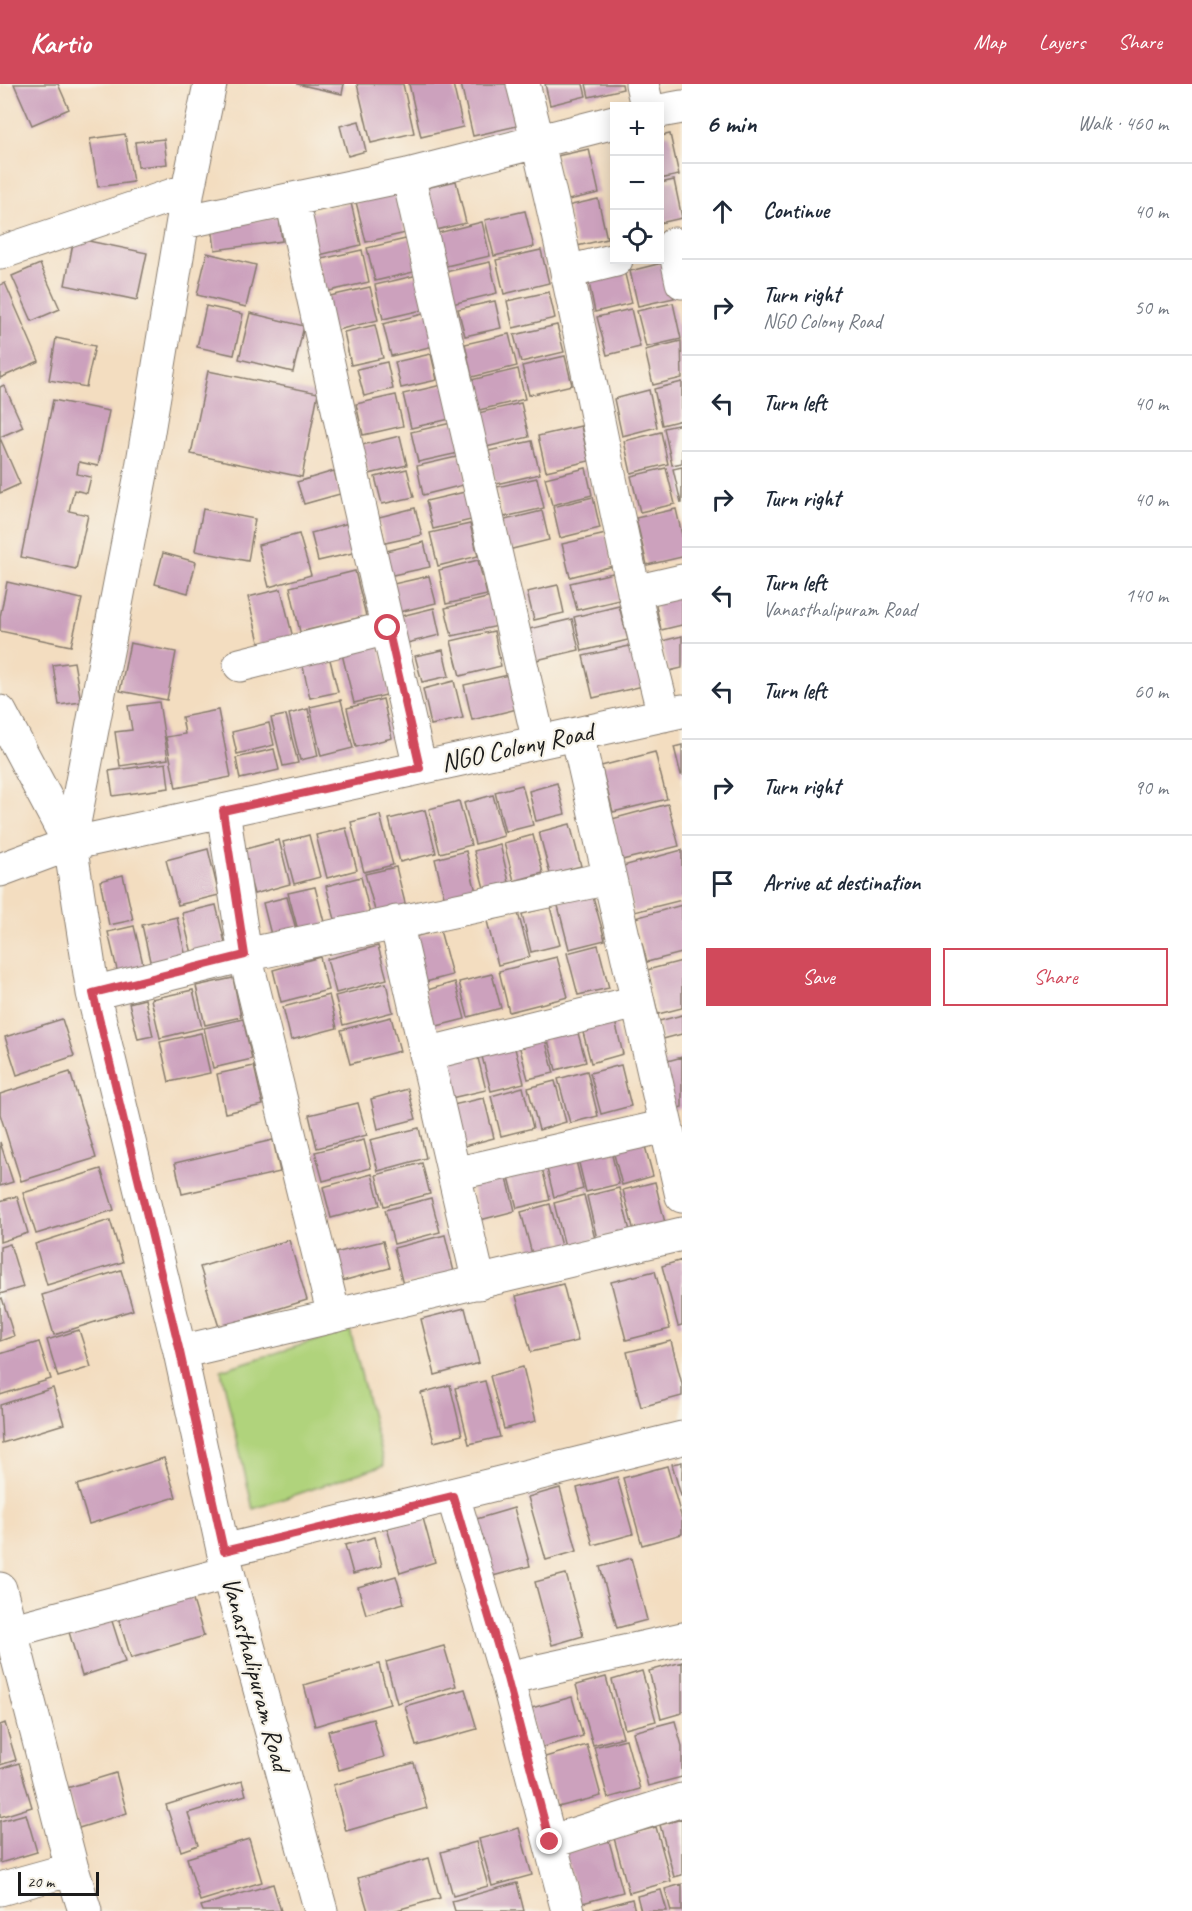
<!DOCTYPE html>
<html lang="en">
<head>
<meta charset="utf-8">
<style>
	body { margin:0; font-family:Caveat,sans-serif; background:#f6f6f7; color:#1f2937 }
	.controls { position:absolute; right:18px; top:18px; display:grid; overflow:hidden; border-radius:0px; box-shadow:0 3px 15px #0003 }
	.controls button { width:54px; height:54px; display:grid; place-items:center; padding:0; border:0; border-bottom:2px solid #e0e1e3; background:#fff; color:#1f2937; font:30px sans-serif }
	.scale { position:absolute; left:18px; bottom:15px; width:81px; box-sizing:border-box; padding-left:6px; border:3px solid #1c1c1c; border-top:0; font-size:16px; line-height:21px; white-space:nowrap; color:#1c1c1c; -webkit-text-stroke:4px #f7f3e8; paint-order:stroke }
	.stop { position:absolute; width:18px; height:18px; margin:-14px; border:4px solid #d1495b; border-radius:50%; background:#fff }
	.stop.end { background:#d1495b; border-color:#fff; box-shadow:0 2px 6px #0008 }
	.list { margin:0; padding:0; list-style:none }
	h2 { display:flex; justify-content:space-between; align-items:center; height:78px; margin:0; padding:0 24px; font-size:26px }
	h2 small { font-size:20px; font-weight:400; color:#747a83 }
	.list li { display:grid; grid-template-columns:39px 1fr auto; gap:18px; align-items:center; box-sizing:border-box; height:96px; padding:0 24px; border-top:2px solid #e0e1e3 }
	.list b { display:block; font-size:22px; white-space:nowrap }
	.list p { margin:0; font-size:20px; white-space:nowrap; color:#747a83 }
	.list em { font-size:20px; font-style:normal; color:#747a83 }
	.actions { display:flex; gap:12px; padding:18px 24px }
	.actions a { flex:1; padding:14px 0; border:2px solid #d1495b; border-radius:0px; text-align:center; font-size:21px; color:#d1495b }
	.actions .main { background:#d1495b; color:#fff }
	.icon { flex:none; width:33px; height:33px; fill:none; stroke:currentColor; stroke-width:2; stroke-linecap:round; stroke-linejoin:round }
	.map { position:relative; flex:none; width:682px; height:1827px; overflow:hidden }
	header { display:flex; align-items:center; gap:36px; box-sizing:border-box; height:84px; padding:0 30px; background:#d1495b; color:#fff }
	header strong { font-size:28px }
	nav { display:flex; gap:33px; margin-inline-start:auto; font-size:21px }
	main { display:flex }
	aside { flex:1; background:#fff }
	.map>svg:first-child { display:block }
	.green { fill:#b0d37c; stroke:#66784c; stroke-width:1.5 }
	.building { fill:#cca1bd }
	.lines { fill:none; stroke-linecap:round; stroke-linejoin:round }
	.minor-casing { stroke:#887c6e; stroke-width:35 }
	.minor { stroke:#fff; stroke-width:33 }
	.route { stroke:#d1495b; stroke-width:8 }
	.labels { text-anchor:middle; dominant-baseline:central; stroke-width:4.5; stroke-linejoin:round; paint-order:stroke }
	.street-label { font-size:26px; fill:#1c1c1c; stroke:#f7f3e8 }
</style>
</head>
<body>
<header>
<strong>Kartio</strong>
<nav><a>Map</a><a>Layers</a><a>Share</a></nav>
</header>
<main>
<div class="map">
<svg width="682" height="1827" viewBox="0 0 682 1827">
	<rect width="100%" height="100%" fill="#f7f3e8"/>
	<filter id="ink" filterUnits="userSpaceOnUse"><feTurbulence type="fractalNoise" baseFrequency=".0167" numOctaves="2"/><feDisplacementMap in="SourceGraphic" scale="12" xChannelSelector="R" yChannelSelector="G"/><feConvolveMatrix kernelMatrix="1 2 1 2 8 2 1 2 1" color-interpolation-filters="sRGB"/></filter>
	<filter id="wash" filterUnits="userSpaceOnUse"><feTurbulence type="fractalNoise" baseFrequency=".008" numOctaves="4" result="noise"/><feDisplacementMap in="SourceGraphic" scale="24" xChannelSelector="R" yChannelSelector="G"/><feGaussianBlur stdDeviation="1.35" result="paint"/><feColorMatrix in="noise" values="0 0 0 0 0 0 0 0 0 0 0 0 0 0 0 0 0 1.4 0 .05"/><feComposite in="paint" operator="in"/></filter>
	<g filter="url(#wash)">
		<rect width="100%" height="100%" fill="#f3ddc0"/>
		<path class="green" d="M350 1246 384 1381 253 1425 221 1286Z"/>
		<g id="blocks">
			<path class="building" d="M14 0H58L69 25 32 41Z
				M297 0H344L342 10Z
				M357 0H403L414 49 371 59Z
				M409 0H453L463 43 421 53Z
				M461 0H507L517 42 473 52Z
				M545 0H583L586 12 550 21Z
				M586 0H622L623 5 589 13Z
				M359 37 366 67 348 72 340 42Z
				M125 50 133 98 98 103 90 55Z
				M670 50 679 91 660 95V52Z
				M164 55 167 80 138 83 135 58Z
				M589 65 599 109 568 116 557 72Z
				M674 96 682 134 660 139V99Z
				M456 97 466 139 436 146 426 104Z
				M396 109 406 149 366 158 356 118Z
				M598 115 607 155 577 162 567 122Z
				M351 119 361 161 315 172 305 130Z
				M525 127 534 163 494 172 485 136Z
				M279 133 282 157 215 166 212 142Z
				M482 138 490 172 446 182 438 149Z
				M74 154 147 169 137 216 65 201Z
				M410 154 418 187 375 197 367 164Z
				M362 166 369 198 325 208 317 176Z
				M541 166 549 199 504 210 496 176Z
				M207 169 256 181 246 223 197 211Z
				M490 178 497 209 452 220 445 188Z
				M666 178 674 214 638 222 630 187Z
				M40 180 60 225 32 237 12 192Z
				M624 186 632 219 595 228 588 194Z
				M418 191 426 225 383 235 375 201Z
				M5 199 39 277 0 294V201Z
				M370 203 378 236 329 248 321 214Z
				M549 208 555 234 513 244 507 217Z
				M495 217 501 244 465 252 458 225Z
				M673 219 681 255 646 263 637 227Z
				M206 222 243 230 234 271 197 263Z
				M631 225 640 263 607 271 597 233Z
				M431 228 438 261 391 272 383 240Z
				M250 229 304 242 293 288 239 275Z
				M375 241 383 274 351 281 344 248Z
				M557 241 564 268 521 278 514 251Z
				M509 250 517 282 472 293 465 260Z
				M56 254 95 262 86 303 49 296Z
				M681 257 682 294 653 301 645 266Z
				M431 270 437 296 401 304 395 278Z
				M565 272 572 301 529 311 522 282Z
				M387 278 393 305 364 312 357 285Z
				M518 285 525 315 479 326 471 296Z
				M208 287 318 309 302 393 191 370Z
				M682 298V336L662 341 654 305Z
				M446 300 454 334 411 344 403 310Z
				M4 301 23 343 0 353V303Z
				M649 306 657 343 622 352 614 315Z
				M396 311 403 342 363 351 356 320Z
				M53 316 109 327 98 382 79 378 77 390 91 393 87 409 74 406 69 427 88 431 76 485 21 473Z
				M521 319 529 353 486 363 478 329Z
				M456 338 463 368 418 378 411 348Z
				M682 340V379L672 381 664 344Z
				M581 342 589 377 546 387 538 352Z
				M661 348 668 380 631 389 624 357Z
				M400 352 407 381 369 390 362 361Z
				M0 354 20 400 0 409Z
				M532 357 540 390 496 400 488 367Z
				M461 372 467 400 423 411 417 382Z
				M682 383V419H681L673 385Z
				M586 384 592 411 552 421 545 394Z
				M666 384 675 420 640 428 631 392Z
				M407 385 414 413 382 420 375 393Z
				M334 387 340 410 304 420 297 398Z
				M537 394 544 424 504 433 497 403Z
				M465 408 471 436 433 445 426 417Z
				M593 413 600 444 560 454 553 423Z
				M415 424 422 451 385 459 379 433Z
				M203 425 255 435 248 477 195 467Z
				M676 425 682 451V473L647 481 636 434Z
				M542 427 549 456 508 466 501 437Z
				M349 439 357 468 318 477 311 449Z
				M470 440 478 472 438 482 430 449Z
				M299 450 311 491 269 503 258 461Z
				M606 450 613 482 570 493 562 460Z
				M424 458 430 483 388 492 382 468Z
				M163 469 196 478 188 509 155 500Z
				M478 476 487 511 446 520 439 486Z
				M355 487 366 532 300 548 290 503Z
				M613 489 619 516 577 526 570 499Z
				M429 492 436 519 395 529 389 501Z
				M7 498 82 515 71 562 0 547V533Z
				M558 501 564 529 534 536 527 508Z
				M682 504V541L661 546 654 511Z
				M281 505 293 554 260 562 248 513Z
				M491 513 498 542 452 552 445 524Z
				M619 522 628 556 582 567 574 533Z
				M434 524 440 551 403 560 397 533Z
				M572 535 579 566 532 577 525 546Z
				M494 547 501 582 460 592 451 557Z
				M682 552V584L669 587 662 557Z
				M130 559 176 568 167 616 120 607Z
				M379 561 390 610 354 619 342 570Z
				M634 561 643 602 593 614 583 572Z
				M443 566 449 592 422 598 415 572Z
				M328 568 338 608 310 614 301 574Z
				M74 578 81 618 59 621 53 581Z
				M513 590 521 624 472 636 464 601Z
				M454 597 463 634 431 641 423 605Z
				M383 615 392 654 356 663 347 624Z
				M341 616 353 664 321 672 310 623Z
				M159 618 168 675 120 682 115 648 132 646 128 622Z
				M308 625 318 672 300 676 289 630Z
				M218 626 231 693 176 704 166 653 185 650 182 633Z
				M286 631 298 679 283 682 271 634Z
				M269 639 274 661 237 670 232 648Z
				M682 661V691H681L674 663Z
				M274 665 279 686 240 695 236 674Z
				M655 668 667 715 613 728 601 682Z
				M166 679 169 704 113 712 109 687Z
				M557 699 565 730 536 737 529 707Z
				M522 701 533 741 505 748 495 708Z
				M493 711 504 752 475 760 464 719Z
				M459 717 471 761 440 769 429 725Z
				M668 720 679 762 622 776 612 735Z
				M425 726 436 769 400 778 389 735Z
				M380 731 393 781 364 788 351 738Z
				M570 740 581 782 550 790 539 748Z
				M346 744 357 786 327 794 316 751Z
				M309 751 320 793 294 800 283 758Z
				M533 751 543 789 514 797 504 759Z
				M279 756 290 800 254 810 242 766Z
				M500 760 509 798 484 804 474 767Z
				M208 765 219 811 178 821 166 776Z
				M682 766V816L634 828 623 782Z
				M466 767 476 808 445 816 435 775Z
				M396 783 406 823 376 830 365 790Z
				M123 791 133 836 109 841 100 797Z
				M361 793 370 830 336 839 326 802Z
				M315 803 325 842 299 850 288 809Z
				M592 809 605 856 569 865 557 818Z
				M287 813 296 845 271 851 263 819Z
				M216 821 227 867 193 874 182 829Z
				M682 821V869L647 878 635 834Z
				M550 823 560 861 531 868 522 830Z
				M518 829 530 873 498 881 487 837Z
				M177 833 187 878 152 886 142 841Z
				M134 842 144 884 118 890 108 848Z
				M440 846 452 891 422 899 410 854Z
				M598 861 609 904 578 911 567 869Z
				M378 862 387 895 336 909 327 875Z
				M320 873 328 906 281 918 273 886Z
				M557 873 568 913 509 928 499 887Z
				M682 877V924L658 930 647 886Z
				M492 890 501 924 468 933 459 898Z
				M233 894 241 933 205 941 196 902Z
				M455 898 465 935 433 943 424 907Z
				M386 899 393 928 343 941 335 912Z
				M193 906 202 944 160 954 151 915Z
				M329 911 337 944 291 956 283 923Z
				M145 915 153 952 138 955 129 919Z
				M613 929 623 970 591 979 580 937Z
				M682 931V950L663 955 659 937Z
				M391 933 400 967 350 980 341 946Z
				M62 935 74 972 17 991 5 953Z
				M243 935 252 975 213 984 204 944Z
				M576 942 586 978 556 986 546 949Z
				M201 949 210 989 169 998 160 958Z
				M544 951 554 989 528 995 518 957Z
				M513 957 524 999 491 1007 480 965Z
				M475 962 486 1006 451 1014 440 971Z
				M682 973V1023L672 1026 660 979Z
				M621 981 631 1022 601 1030 590 989Z
				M254 982 263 1021 225 1029 217 990Z
				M587 987 598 1032 570 1039 558 995Z
				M70 988 96 1074 21 1097 0 1030V1010Z
				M555 997 566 1038 539 1046 528 1004Z
				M523 1003 533 1044 501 1052 491 1012Z
				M408 1005 416 1035 378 1045 371 1015Z
				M484 1014 494 1054 464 1062 453 1021Z
				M358 1019 367 1051 317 1064 309 1031Z
				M419 1044 426 1074 378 1087 370 1056Z
				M642 1051 653 1092 622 1101 611 1059Z
				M273 1056 280 1088 182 1110 175 1079Z
				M364 1056 371 1084 323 1097 315 1068Z
				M0 1058 13 1098 0 1102Z
				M610 1063 619 1100 586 1108 577 1071Z
				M574 1069 583 1105 554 1113 545 1077Z
				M540 1076 550 1116 517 1124 507 1085Z
				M422 1079 430 1110 384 1122 376 1091Z
				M101 1085 114 1126 36 1150 23 1109Z
				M505 1085 515 1127 480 1136 470 1094Z
				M372 1090 380 1121 331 1134 323 1103Z
				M655 1098 666 1143 635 1151 623 1106Z
				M619 1104 630 1147 597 1155 587 1112Z
				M584 1111 595 1155 565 1163 554 1119Z
				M17 1112 28 1149 0 1158V1117Z
				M431 1114 440 1148 394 1160 385 1126Z
				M550 1120 562 1166 533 1174 521 1128Z
				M110 1136 123 1178 47 1201 35 1160Z
				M445 1151 454 1188 403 1201 394 1164Z
				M289 1156 307 1216 219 1243 200 1183Z
				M383 1157 390 1184 342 1197 335 1169Z
				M10 1160 23 1203 0 1210V1163Z
				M682 1176V1241L678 1242 662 1182Z
				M121 1186 133 1226 54 1251 42 1211Z
				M655 1187 670 1245 626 1256 611 1198Z
				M563 1200 578 1257 531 1268 516 1212Z
				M2 1214 14 1252 0 1257V1215Z
				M465 1224 479 1279 435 1291 421 1235Z
				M79 1246 91 1283 58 1293 47 1256Z
				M671 1257 682 1300V1312L641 1323 627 1268Z
				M39 1258 51 1295 0 1311V1270Z
				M523 1283 536 1337 504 1345 490 1292Z
				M485 1297 500 1353 469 1360 455 1304Z
				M450 1301 462 1351 434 1358 421 1309Z
				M53 1304 64 1340 2 1359 0 1321Z
				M164 1374 176 1413 89 1440 77 1401Z
				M682 1378V1412H681L672 1380Z
				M667 1382 682 1435V1450L642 1461 623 1394Z
				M617 1393 633 1450 593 1461 577 1404Z
				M560 1404 577 1467 546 1476 528 1413Z
				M514 1424 530 1482 489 1493 473 1436Z
				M423 1434 435 1478 400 1489 387 1444Z
				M375 1453 382 1482 353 1490 345 1461Z
				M631 1474 647 1536 617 1544 600 1483Z
				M566 1490 583 1552 552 1561 535 1498Z
				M396 1492 404 1519 366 1530 358 1503Z
				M191 1510 204 1552 131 1574 118 1533Z
				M111 1534 125 1578 82 1592 69 1548Z
				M444 1562 456 1602 397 1619 386 1578Z
				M682 1578V1629L661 1635 649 1587Z
				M379 1580 390 1620 315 1642 304 1601Z
				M642 1587 656 1637 625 1645 612 1596Z
				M606 1593 623 1653 593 1661 576 1601Z
				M465 1605 477 1645 416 1662 405 1622Z
				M572 1613 583 1652 539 1664 528 1625Z
				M373 1635 384 1673 339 1686 328 1647Z
				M675 1637 682 1662V1693L648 1702 633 1648Z
				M5 1639 16 1676 0 1681V1641Z
				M626 1655 640 1705 608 1714 594 1663Z
				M587 1661 601 1712 558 1723 545 1673Z
				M19 1679 32 1723 0 1733V1685Z
				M414 1679 427 1724 346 1747 333 1701Z
				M116 1689 127 1729 79 1744 67 1704Z
				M242 1697 246 1711 188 1729 198 1761 181 1767 166 1721Z
				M26 1730 37 1768 0 1779V1737Z
				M682 1735V1791L674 1793 660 1741Z
				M656 1743 671 1797 629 1809 614 1754Z
				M519 1744 532 1791 492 1802 479 1755Z
				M249 1755 262 1798 200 1817 187 1774Z
				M609 1757 623 1808 579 1820 565 1769Z
				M476 1758 488 1802 453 1812 441 1768Z
				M429 1774 440 1814 393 1827H368L358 1794Z
				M517 1799 524 1827H455L452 1817Z
				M273 1800 281 1827H203L201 1822Z
				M682 1800V1827H671L665 1805Z
				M661 1806 667 1827H641L637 1812Z
				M632 1815 635 1827H592V1826Z"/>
		</g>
	</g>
	<g filter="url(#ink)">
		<use href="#blocks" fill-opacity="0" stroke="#887c6e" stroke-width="1.5"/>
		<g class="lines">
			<defs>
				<path id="minor" d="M523 0C567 167 596 338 634 507 643 549 654 590 664 631
					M642 0 647 22
					M660 27 682 23
					M408 91 539 658
					M292 116 359 420 420 684
					M183 138 408 91 614 38
					M674 160 682 198
					M0 169 188 106
					M567 188 616 176
					M634 508 682 497
					M240 581 388 544
					M0 628 70 760 93 909 180 1268 228 1489 321 1827
					M577 650 682 1112
					M223 727 245 871 334 1232
					M70 760 141 390 188 106 210 0
					M0 786 70 760 682 627
					M396 838 479 1199
					M93 909 245 871 609 794
					M426 970 637 918
					M454 1090 666 1042
					M180 1268 682 1150
					M453 1412 507 1594 568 1827
					M224 1467 682 1354
					M0 1505 72 1785 85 1827
					M10 1547 228 1489
					M507 1594 682 1555
					M550 1758 682 1716
					M0 1805 72 1785"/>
			</defs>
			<use href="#minor" class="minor-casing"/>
			<use href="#minor" class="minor"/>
		</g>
	</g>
	<g class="lines" filter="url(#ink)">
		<path class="route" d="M388 544 420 684 223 727 245 871 93 909 180 1268 224 1467 453 1412 507 1594 550 1758"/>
	</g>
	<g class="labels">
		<g class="street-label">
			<text transform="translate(517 663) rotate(-12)">NGO Colony Road</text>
			<text transform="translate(256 1590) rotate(75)">Vanasthalipuram Road</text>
		</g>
	</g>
</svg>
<div class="controls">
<button>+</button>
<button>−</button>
<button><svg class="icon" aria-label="locate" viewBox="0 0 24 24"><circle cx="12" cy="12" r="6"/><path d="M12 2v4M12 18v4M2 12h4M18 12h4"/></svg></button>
</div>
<div class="scale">20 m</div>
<div class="stop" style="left:388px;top:544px"></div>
<div class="stop end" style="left:550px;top:1758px"></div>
</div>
<aside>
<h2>6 min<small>Walk · 460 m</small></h2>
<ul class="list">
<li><svg class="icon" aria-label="ahead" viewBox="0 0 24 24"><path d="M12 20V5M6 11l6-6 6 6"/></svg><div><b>Continue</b></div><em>40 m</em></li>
<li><svg class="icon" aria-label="right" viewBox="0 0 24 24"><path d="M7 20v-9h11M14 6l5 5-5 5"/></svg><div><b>Turn right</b><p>NGO Colony Road</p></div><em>50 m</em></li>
<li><svg class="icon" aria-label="left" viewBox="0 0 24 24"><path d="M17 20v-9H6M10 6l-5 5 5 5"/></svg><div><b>Turn left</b></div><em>40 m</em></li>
<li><svg class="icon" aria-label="right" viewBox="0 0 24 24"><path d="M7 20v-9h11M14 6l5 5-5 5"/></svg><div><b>Turn right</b></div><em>40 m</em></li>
<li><svg class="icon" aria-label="left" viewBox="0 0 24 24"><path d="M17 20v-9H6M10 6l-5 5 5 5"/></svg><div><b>Turn left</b><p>Vanasthalipuram Road</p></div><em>140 m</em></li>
<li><svg class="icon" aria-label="left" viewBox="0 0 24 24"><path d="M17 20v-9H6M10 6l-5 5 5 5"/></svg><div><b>Turn left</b></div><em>60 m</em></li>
<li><svg class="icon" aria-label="right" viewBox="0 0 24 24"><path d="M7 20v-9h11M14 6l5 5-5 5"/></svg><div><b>Turn right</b></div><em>90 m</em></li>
<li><svg class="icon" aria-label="arrive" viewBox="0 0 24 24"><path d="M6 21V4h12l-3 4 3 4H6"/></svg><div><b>Arrive at destination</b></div></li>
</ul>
<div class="actions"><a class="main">Save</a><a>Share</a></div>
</aside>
</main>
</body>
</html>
